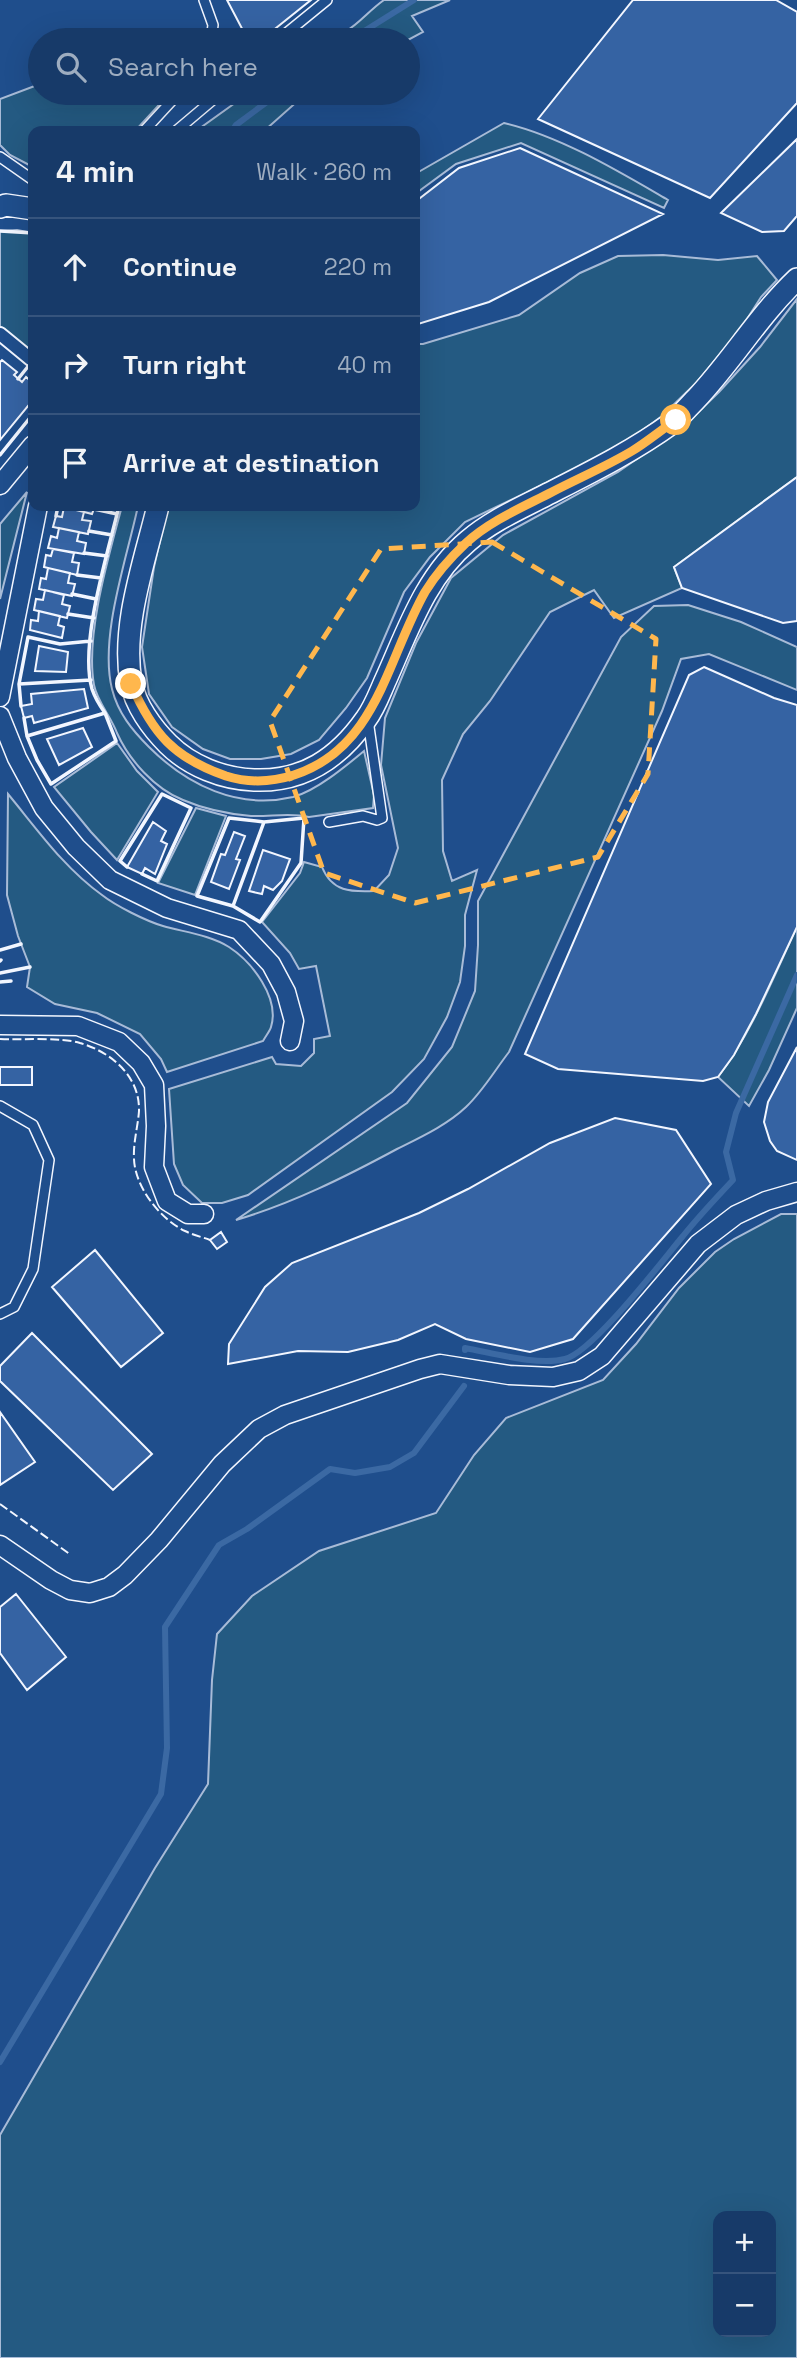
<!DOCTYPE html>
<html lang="en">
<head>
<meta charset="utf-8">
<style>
	body { margin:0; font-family:"Space Grotesk",sans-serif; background:#20416f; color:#f1f3f6 }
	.controls { position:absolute; right:21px; bottom:21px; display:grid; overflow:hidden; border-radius:14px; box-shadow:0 7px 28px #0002 }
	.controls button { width:63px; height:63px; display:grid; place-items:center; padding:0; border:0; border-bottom:2px solid #36547d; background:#173a69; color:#f1f3f6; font:35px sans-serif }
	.stop { position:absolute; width:21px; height:21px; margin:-16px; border:5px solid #ffb74d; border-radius:50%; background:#fff }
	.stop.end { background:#ffb74d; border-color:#fff; box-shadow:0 2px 7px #0008 }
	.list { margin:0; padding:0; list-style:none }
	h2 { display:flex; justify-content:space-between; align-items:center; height:91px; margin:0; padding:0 28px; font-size:30px }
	h2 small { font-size:23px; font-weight:400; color:#9eadc0 }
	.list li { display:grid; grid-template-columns:46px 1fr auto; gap:21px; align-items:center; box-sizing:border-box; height:98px; padding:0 28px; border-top:2px solid #36547d }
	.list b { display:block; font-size:26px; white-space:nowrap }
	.list em { font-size:23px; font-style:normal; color:#9eadc0 }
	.icon { flex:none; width:38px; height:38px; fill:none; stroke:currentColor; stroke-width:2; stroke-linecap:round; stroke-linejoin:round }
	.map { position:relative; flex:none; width:797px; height:2358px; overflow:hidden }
	.search { position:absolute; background:#173a69; box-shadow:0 7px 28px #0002; left:28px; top:28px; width:392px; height:77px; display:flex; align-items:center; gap:18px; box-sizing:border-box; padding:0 24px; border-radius:38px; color:#9eadc0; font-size:26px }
	.panel { position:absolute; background:#173a69; box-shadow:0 7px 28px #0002; left:28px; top:126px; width:392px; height:385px; border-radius:14px }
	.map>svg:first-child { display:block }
	.green { fill:#245a82; stroke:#a8bbd7; stroke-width:2; fill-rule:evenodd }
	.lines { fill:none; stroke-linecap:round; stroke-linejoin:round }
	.stream { stroke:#3b69a3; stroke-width:6 }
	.building { fill:#3563a3; stroke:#f2f6ff; stroke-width:2 }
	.service-casing { stroke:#f2f6ff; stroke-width:12 }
	.pedestrian-casing { stroke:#f2f6ff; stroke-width:16 }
	.minor-casing { stroke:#f2f6ff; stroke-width:21 }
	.tertiary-casing { stroke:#f2f6ff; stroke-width:24 }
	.service { stroke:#1f4e8c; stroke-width:9 }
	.pedestrian { stroke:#1f4e8c; stroke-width:12 }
	.minor { stroke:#1f4e8c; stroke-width:18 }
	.tertiary { stroke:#1f4e8c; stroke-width:21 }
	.fence { stroke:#f2f6ff; stroke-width:2; stroke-dasharray:9 3.5; stroke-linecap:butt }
	.wall { stroke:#f2f6ff; stroke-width:3.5 }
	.route { stroke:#ffb74d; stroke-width:9 }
	.marked { fill:none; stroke:#ffb74d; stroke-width:5; stroke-dasharray:14 9; stroke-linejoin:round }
</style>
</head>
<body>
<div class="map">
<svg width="797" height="2358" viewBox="0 0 797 2358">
	<rect width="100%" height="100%" fill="#1f4e8c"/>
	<path class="green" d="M384 0H450L412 16 423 32 408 40H316L319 38C351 38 360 17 384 0Z
		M40 84V93H170L135 131H33V167L10 155 0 145V99Z
		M249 93H312L301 98 264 131H196Z
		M504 123C560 136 618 171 668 200L664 208 521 143 456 164 415 194V174Z
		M17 230 33 233V353L0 326V231Z
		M663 255 718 260 757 256 777 280 761 297 740 330 697 382 662 416 636 435 581 466 465 522 430 557 404 592 367 678 346 708 319 740 291 754 261 759H230L203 749 172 727 149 694 142 647 154 567 168 506H415V344H423L519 315 580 273 618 256Z
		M797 299V477L674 567 682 588 614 618 594 590 550 612 490 701 463 734 442 780 443 851 452 881 477 870 465 915V946L460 982 447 1017 424 1059 392 1092 248 1195 222 1203H202L183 1185 174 1164 169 1089 272 1057 276 1064 301 1066 314 1053V1039L330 1036 316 966 299 969 290 953 262 922 300 873 304 862 322 867C332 892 351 892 374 891L389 875 398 848 381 765 385 718 416 643 451 578 503 535 618 472 683 427 719 392 760 347Z
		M27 492 0 599V524Z
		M122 506H138C127 558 99 637 112 689 118 713 132 730 149 747 187 785 238 810 293 797 316 791 346 766 364 751L374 795 373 808 309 817C290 812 270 817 251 816 228 814 204 809 183 800 155 789 129 760 117 733 111 717 97 701 94 685 85 635 109 555 122 506Z
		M688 605 741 622 797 647V690L709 654 681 659 662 711 509 1052C495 1070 483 1091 466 1107 447 1125 421 1137 397 1149 345 1177 293 1203 236 1220L407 1103 452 1047 475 991 478 945V901L621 637 654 606Z
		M117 743 137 771 158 792 117 860 91 832 54 787Z
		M8 794C37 829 64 868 102 895 116 906 146 921 163 926 184 932 210 935 229 947 252 962 280 998 271 1027 270 1031 265 1037 263 1041L167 1072 161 1059 140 1034 97 1013 55 1004 27 987 30 967 18 936 7 895Z
		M196 808 226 816 195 895 158 883Z
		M797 927V1008L769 1070 749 1106 718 1077C752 1032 773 978 797 927Z
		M781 1214H797V2358H0V2135L155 1868 208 1784 212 1680 217 1634 252 1596 319 1551 436 1513 474 1455 506 1418 603 1380 636 1344 679 1288 715 1252 734 1239ZM718 2216H771V2332H718Z"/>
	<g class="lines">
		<path class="stream" d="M350 40 414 0
			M232 131 236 125 279 93
			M465 1350V1348C493 1353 538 1366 565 1359 593 1352 662 1261 683 1236 699 1216 716 1198 733 1180L726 1152 736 1113 797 975
			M0 2062 161 1794 167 1748 165 1627 219 1545 247 1529 330 1469 355 1473 390 1467 414 1453 464 1386"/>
	</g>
	<path class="building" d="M227 0H311L261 40H248Z
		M633 0H776L797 12V103L710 198 538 119Z
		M797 139V216L784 231 762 232 721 213Z
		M520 148 663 214 489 302 415 325V202L459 168Z
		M2 360 17 372 14 375 22 382 26 377 33 383V400L0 440V362Z
		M797 477V621L783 623 682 588 674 567Z
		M61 506H95L92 514Z
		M64 507 84 512 82 520 91 521 88 534 53 527 56 516 62 517Z
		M59 528 79 532 77 541 86 543 84 554 48 548 51 536 57 538Z
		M53 549 74 553 72 562 79 563 77 575 44 567 46 555 51 556Z
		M48 568 70 573 68 583 75 584 72 596 39 589 41 578 46 579Z
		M45 590 64 595 62 604 70 606 67 618 34 610 36 599 43 600Z
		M39 611 60 616 58 625 64 627 62 638 30 630 31 620 38 621Z
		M39 646 68 652 66 672 35 671Z
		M704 667 774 698 797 705V927L756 1014 734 1055 718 1077 703 1081 558 1069 525 1054 689 675Z
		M84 689 88 708 34 723 32 716 24 718 21 706 32 704 31 694Z
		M83 728 92 747 59 765 47 739Z
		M153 822 166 831 161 841 167 844 155 874 145 868 142 874 127 867Z
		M234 832 245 836 236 859 240 860 229 889 211 882 221 854 225 855Z
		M263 850 290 859 282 881 273 890 264 886 262 894 249 891Z
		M797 1047V1160L777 1151 770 1141 764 1122 768 1102Z
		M0 1067H32V1085H0Z
		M615 1118 676 1130 711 1184 573 1339 530 1352 466 1339 435 1324 398 1340 348 1352 298 1351 228 1364 229 1344 265 1287 292 1263 419 1213 468 1189 550 1143Z
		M221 1232 227 1242 217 1249 210 1240Z
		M95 1250 163 1333 121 1367 52 1287Z
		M32 1333 152 1454 113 1490 0 1381V1366Z
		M0 1412 35 1462 0 1485Z
		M16 1594 66 1657 27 1690 0 1653V1607Z"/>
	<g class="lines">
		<defs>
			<path id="service" d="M204 0 213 25 211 40
				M278 40 327 0
				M144 131 179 93
				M176 131 221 93
				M0 157 33 180
				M329 822 363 816 377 820 382 818 368 720
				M0 1106 33 1125 49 1160 33 1269 14 1307 0 1314"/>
			<path id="pedestrian" d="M0 334 33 361"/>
			<path id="minor" d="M0 485 33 445
				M0 697 38 506
				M0 716 17 758 44 808 76 847 110 880 167 908 239 930 271 964 286 992 294 1021 290 1041
				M0 1025 78 1026 119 1042 141 1063 154 1085 156 1126 154 1167 167 1201 188 1214H204
				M0 1545 51 1580 70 1590 90 1593 109 1587 125 1575 159 1540 222 1464 259 1429 285 1415 420 1369 440 1364 509 1375 553 1377 579 1371 602 1356 698 1244 736 1215 766 1201 797 1192"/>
			<path id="tertiary" d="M0 207 6 205 33 209
				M158 506C145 560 121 626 131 682 135 705 152 728 168 744 190 766 223 779 254 780 303 782 338 759 366 719 375 707 380 692 386 679 408 630 426 576 468 541 491 521 519 509 546 495 589 473 632 452 672 423 681 416 688 407 696 399 732 361 759 315 797 279"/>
		</defs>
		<use href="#service" class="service-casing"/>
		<use href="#pedestrian" class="pedestrian-casing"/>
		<use href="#minor" class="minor-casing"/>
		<use href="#tertiary" class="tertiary-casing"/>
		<use href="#service" class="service"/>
		<use href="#pedestrian" class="pedestrian"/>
		<use href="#minor" class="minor"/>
		<use href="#tertiary" class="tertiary"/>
		<path class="fence" d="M0 1039C22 1040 61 1037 80 1043 111 1052 140 1076 139 1111 138 1126 133 1143 134 1159 135 1187 160 1219 185 1231 193 1235 202 1237 210 1240
			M0 1504 71 1555"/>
		<path class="wall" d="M0 231 33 233
			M18 379 30 364
			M0 455 33 414
			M94 509 117 514
			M56 516 58 506
			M89 531 112 535
			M84 553 107 556
			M77 575 101 578
			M72 594 96 599
			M68 614 94 618
			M19 684 91 680
			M21 706 19 684 28 637 60 644 91 641
			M24 718 27 736 105 713C100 706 95 698 92 689 79 643 108 553 119 506
			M27 736 37 760 51 784 116 741 105 713
			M127 867 120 861 162 794 191 808 157 881 142 874
			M233 906 264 822 229 818 197 896 233 906 260 922 301 863 304 818 264 822
			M0 950 21 944
			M0 961 1 960
			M0 973 30 967
			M0 982 11 981"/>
	</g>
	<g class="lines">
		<path class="route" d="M131 684C153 734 174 758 226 776 248 783 272 782 294 775 377 748 387 659 425 592 436 574 450 558 466 543 490 521 523 507 552 492 579 478 607 466 632 451 647 442 661 430 676 420"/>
	</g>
	<path class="marked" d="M492 542 656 639 648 774 598 857 415 903 324 873 270 721 381 549Z"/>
</svg>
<div class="controls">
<button>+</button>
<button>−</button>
</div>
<div class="stop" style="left:676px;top:420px"></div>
<div class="stop end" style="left:131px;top:684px"></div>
<div class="search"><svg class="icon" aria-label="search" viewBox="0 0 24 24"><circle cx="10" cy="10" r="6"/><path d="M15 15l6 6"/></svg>Search here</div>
<section class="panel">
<h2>4 min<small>Walk · 260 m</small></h2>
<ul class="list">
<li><svg class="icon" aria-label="ahead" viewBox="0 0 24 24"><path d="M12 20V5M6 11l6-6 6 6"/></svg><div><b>Continue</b></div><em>220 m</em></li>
<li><svg class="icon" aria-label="right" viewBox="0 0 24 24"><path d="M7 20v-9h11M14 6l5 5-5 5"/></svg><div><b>Turn right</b></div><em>40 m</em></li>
<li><svg class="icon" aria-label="arrive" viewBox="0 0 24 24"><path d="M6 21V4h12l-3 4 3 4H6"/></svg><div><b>Arrive at destination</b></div></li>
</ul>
</section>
</div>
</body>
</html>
